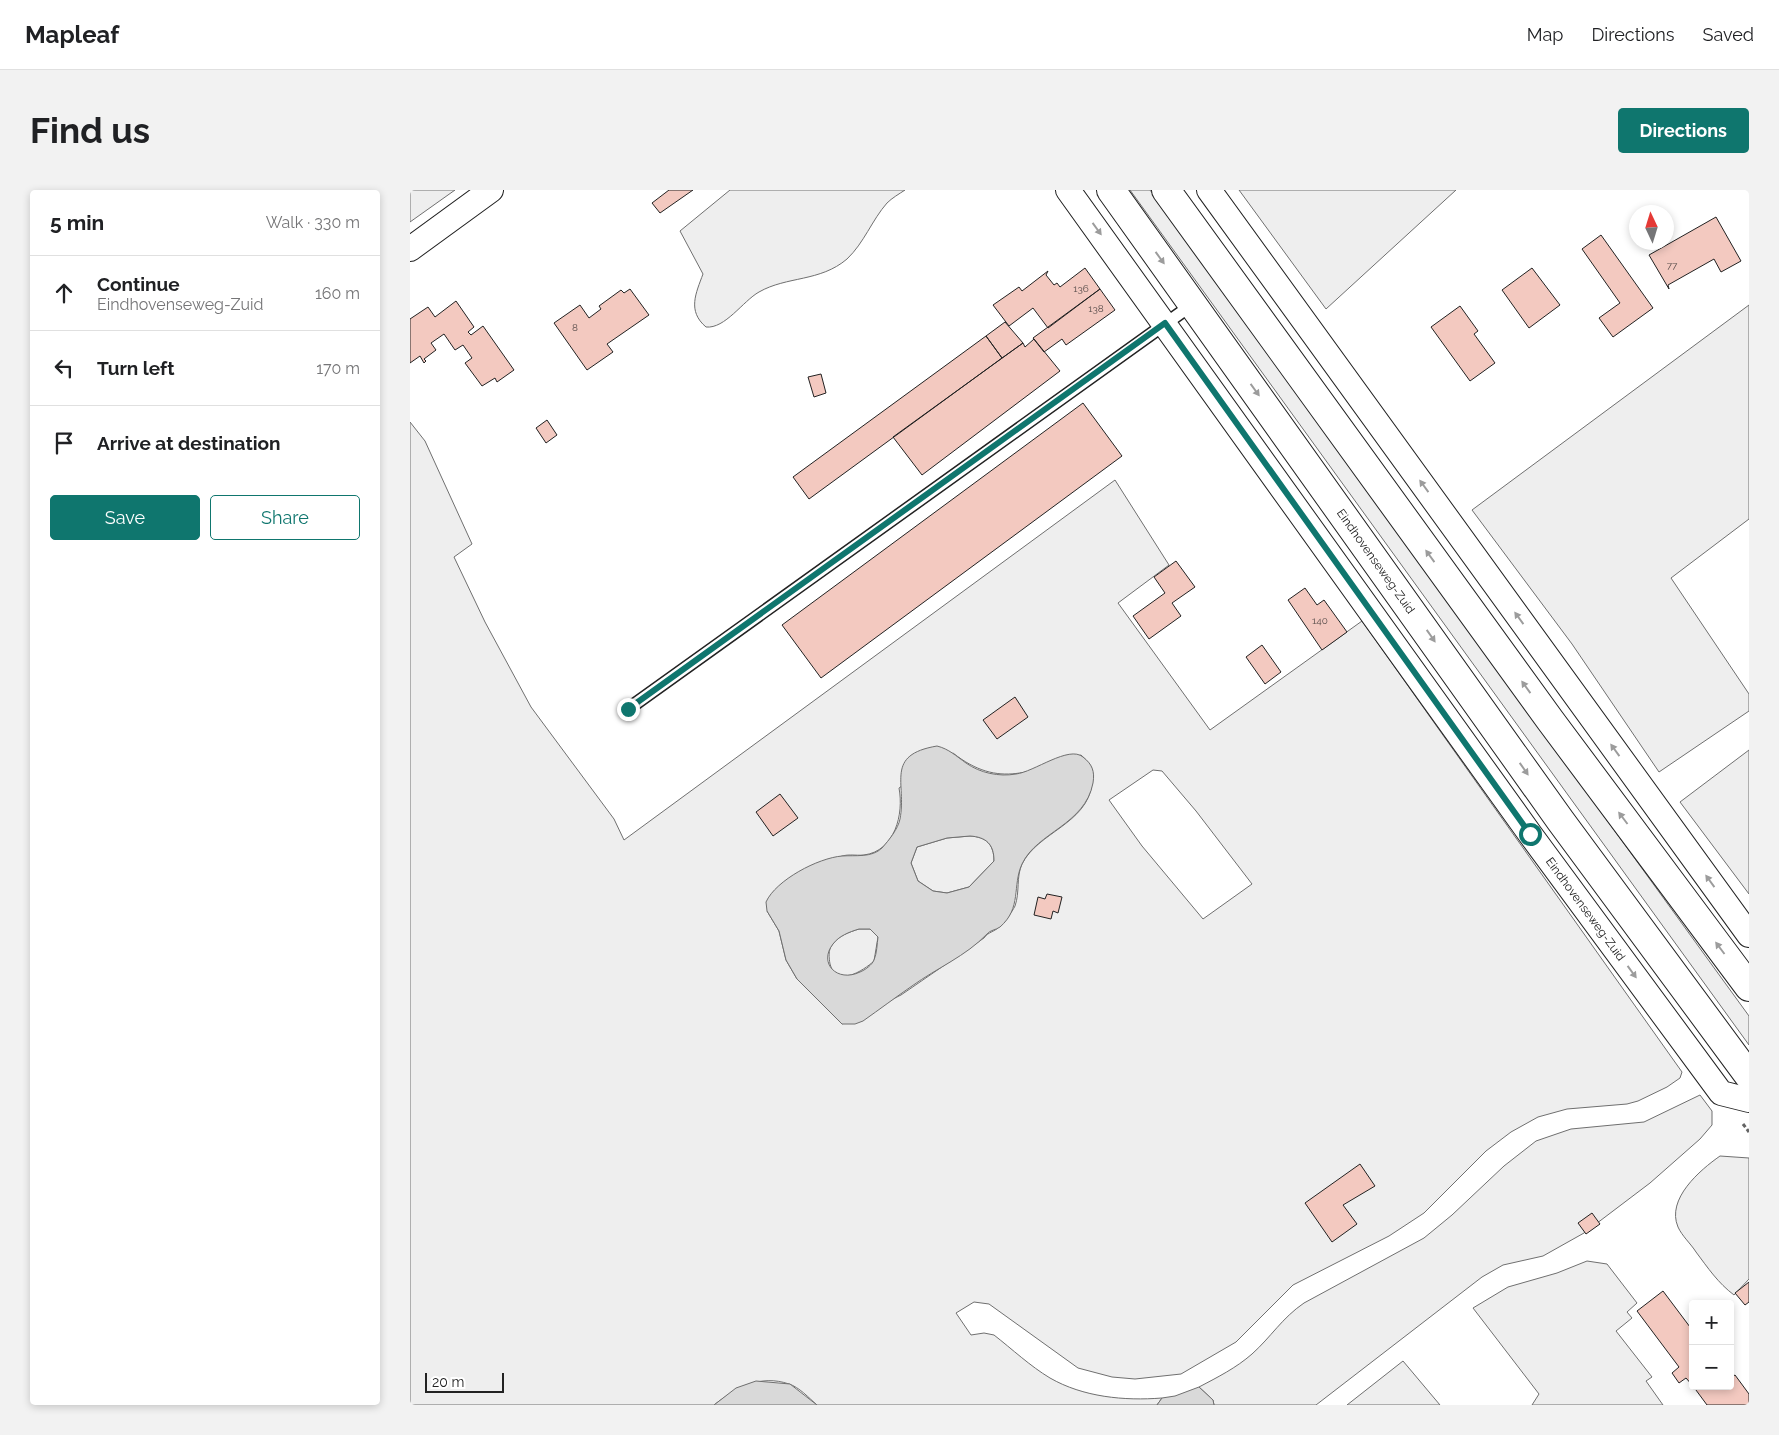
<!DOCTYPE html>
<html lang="en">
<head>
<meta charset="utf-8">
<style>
	body { margin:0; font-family:Raleway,sans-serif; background:#f2f2f2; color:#202124 }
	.controls { position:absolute; right:15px; bottom:15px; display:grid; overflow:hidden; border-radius:5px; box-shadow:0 2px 8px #0003 }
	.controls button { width:45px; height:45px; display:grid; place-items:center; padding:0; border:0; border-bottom:1px solid #e0e0e0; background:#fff; color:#202124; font:25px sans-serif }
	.compass { position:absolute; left:1219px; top:15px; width:45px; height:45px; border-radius:50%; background:#fff; box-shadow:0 2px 8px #0003; rotate:356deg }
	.scale { position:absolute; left:15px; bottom:12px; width:79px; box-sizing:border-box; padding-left:5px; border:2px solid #222; border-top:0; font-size:14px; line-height:18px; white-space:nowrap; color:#222; -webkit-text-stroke:4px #fff; paint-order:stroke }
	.stop { position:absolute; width:15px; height:15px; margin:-11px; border:4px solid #0f766e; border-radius:50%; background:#fff }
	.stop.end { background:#0f766e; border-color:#fff; box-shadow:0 1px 5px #0008 }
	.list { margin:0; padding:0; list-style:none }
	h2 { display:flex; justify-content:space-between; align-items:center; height:65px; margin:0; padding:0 20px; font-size:21px }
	h2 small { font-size:16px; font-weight:400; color:#757577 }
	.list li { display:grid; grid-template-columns:32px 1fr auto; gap:15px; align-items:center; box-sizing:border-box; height:75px; padding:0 20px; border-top:1px solid #e0e0e0 }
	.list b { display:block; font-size:19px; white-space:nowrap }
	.list p { margin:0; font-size:16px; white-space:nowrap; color:#757577 }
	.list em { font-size:16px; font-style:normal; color:#757577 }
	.actions { display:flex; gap:10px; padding:15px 20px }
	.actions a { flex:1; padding:11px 0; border:1px solid #0f766e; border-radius:5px; text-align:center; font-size:18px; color:#0f766e }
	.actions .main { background:#0f766e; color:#fff }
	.icon { flex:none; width:28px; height:28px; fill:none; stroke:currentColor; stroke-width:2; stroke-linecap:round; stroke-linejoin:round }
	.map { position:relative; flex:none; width:1339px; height:1215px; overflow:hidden; border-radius:5px }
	header { display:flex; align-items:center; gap:30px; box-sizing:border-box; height:70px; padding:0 25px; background:#fff; border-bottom:1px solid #e0e0e0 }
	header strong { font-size:24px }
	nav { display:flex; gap:28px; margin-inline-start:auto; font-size:18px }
	.intro { display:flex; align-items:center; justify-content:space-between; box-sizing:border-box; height:120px; padding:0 30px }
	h1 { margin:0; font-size:35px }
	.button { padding:12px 22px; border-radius:5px; background:#0f766e; color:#fff; font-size:18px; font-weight:700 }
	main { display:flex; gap:30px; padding:0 30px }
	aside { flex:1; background:#fff; border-radius:5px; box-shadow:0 2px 8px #0003 }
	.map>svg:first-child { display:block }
	.green { fill:#eee; stroke:#6f6f6f; fill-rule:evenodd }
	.water { fill:#d9d9d9; stroke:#6f6f6f; fill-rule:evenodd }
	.building { fill:#f3c9c0; stroke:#222 }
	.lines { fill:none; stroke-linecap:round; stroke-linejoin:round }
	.lane-casing { stroke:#222; stroke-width:14 }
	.street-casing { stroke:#222; stroke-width:26 }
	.primary-casing { stroke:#222; stroke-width:30 }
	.path { stroke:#646464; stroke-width:3; stroke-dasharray:4 2.5; stroke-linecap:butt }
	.lane { stroke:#fff; stroke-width:11 }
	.street { stroke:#fff; stroke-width:24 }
	.primary { stroke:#fff; stroke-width:28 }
	.oneway { fill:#9c9c9c }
	.route { stroke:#0f766e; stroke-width:6 }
	.labels { text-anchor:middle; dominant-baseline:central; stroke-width:4; stroke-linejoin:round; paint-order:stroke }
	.number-label { font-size:10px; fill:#564c4a }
	.street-label { font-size:12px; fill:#222; stroke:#fff }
</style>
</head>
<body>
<header>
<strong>Mapleaf</strong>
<nav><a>Map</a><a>Directions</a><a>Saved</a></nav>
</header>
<div class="intro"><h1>Find us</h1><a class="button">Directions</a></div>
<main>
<aside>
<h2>5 min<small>Walk · 330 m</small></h2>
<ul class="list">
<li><svg class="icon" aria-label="ahead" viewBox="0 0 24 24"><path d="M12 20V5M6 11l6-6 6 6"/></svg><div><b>Continue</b><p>Eindhovenseweg-Zuid</p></div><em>160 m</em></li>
<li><svg class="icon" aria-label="left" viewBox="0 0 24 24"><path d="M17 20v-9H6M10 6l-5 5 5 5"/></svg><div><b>Turn left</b></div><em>170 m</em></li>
<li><svg class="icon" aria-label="arrive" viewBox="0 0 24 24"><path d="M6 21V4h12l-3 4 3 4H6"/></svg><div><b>Arrive at destination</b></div></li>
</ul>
<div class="actions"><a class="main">Save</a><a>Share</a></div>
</aside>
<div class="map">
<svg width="1339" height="1215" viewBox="0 0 1339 1215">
	<rect width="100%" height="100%" fill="#fff"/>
	<path class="green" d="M0 0H45L0 32Z
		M320 0H495C489 4 482 8 477 13 462 30 454 53 437 69 410 92 377 86 349 102 333 111 315 139 296 137 277 121 286 103 293 84L270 41Z
		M720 0H740L1339 826V855Z
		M829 0H1046L916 119Z
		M1339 115V329L1261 388 1339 504V521L1249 582 1162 454 1062 320Z
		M0 232 15 251 62 354 44 367 75 432 121 517 204 629 214 650 705 290 759 375 708 413 800 540 952 431 1272 882 1270 888 1257 897 1228 911 1217 914 1157 919 1128 927 1101 942 1076 961 1014 1023 979 1046 883 1095 826 1152 771 1184 725 1189 702 1187 668 1178 579 1114 564 1112 546 1123 561 1145 574 1143 584 1145C602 1159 620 1176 640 1188 673 1207 714 1211 752 1208L747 1215H407C399 1208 389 1197 379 1194 350 1184 326 1198 304 1215H0ZM543 563C590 600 621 580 671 565 682 575 684 580 682 594 677 634 628 642 612 674 606 687 610 702 605 716 602 722 594 733 589 737 584 742 578 742 574 748L491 805 432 834 387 789 376 770 369 741 357 721C380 703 403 683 428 668 435 663 446 666 454 665 485 661 494 624 489 598ZM743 580 752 581 786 621 842 694 793 729 732 656 699 610Z
		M1339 560V704L1270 612Z
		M560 646C576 647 584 654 584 671L559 697 537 703 523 701 508 691 501 673 507 657 537 648Z
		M449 739H460L468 747 464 771C453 781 426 798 420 774 419 768 418 760 422 755 428 746 439 742 449 739Z
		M1290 905 1302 921V935L1290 949 1240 993 1174 1043 1133 1066 1093 1075 1072 1087 906 1215H804L803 1210 789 1197C808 1187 826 1178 842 1164 861 1147 872 1128 894 1113L1014 1048 1042 1025 1094 976 1126 951 1161 939 1234 932Z
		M1310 966 1339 968V1089L1324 1105C1308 1093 1298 1078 1286 1062 1281 1054 1272 1046 1268 1037 1256 1009 1290 980 1310 966Z
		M1177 1071 1197 1074 1227 1113 1217 1122 1222 1128 1206 1141 1242 1187 1236 1191 1253 1215H1122L1129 1204 1063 1118 1098 1097 1147 1083Z
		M993 1171 1030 1215H937Z"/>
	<path class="water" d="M527 556C539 559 546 566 556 573 570 583 589 587 606 584 624 582 659 555 673 567 682 574 685 581 683 593 675 635 627 642 612 674 602 696 612 718 590 737 586 740 580 740 577 744 556 766 527 778 502 796 486 807 470 819 453 831L445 834H432L387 789 376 770 369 741 357 721 356 712C366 690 408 668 432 666 445 665 462 668 472 658 479 650 488 639 490 629 497 593 474 565 527 556ZM560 646C576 647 584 654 584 671L559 697 537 703 523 701 508 691 501 673 507 657 537 648ZM449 739H460L468 747C467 754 467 763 464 770 462 775 455 780 450 782 427 793 408 773 423 754 429 746 439 742 449 739Z
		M346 1191 380 1194 407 1215H304L326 1198Z
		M789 1197 803 1210 804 1215H747L752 1208 765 1206Z"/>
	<path class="building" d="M259 0H283L250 23 242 13Z
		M1306 27 1331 71 1311 82 1304 69 1258 95 1259 99 1239 65Z
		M1191 45 1243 118 1203 147 1189 128 1210 113 1172 59Z
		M675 78 690 99 638 138 623 118 599 136 583 115 609 97 612 101 638 81 636 85 644 95 647 93 650 97Z
		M1122 78 1150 115 1119 138 1092 100Z
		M220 99 239 125 197 154 203 162 177 180 144 133 170 115 179 128 191 119 189 116 211 100 214 103Z
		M690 99 705 120 656 155 652 149 634 162 623 148Z
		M46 111 64 137 58 142 61 145 73 136 104 180 87 192 85 188 72 196 55 173 62 168 53 155 45 160 34 144 21 153 26 160 14 169 16 171 14 173 10 166 0 173V129L18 117 25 127Z
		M1050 116 1068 141 1064 144 1085 173 1060 191 1021 137Z
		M595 132 613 153 592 168 576 146Z
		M576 146 592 168 399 309 383 287Z
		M624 149 650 181 512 285 483 247 613 153 615 157Z
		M411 184 416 203 404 207 398 187Z
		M673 213 712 266 411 488 372 435Z
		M137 230 147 245 136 253 126 238Z
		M766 371 785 397 762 413 771 426 739 449 723 426 755 403 744 387Z
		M895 398 907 415 914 410 937 442 912 460 878 410Z
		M852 455 871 482 855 494 836 467Z
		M605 507 618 527 587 549 573 530Z
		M370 604 388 628 363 646 346 622Z
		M637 704 652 707 648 723 643 721 641 729 624 725 628 707 635 709Z
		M950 974 965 996 933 1015 947 1034 922 1052 895 1013Z
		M1182 1023 1190 1034 1176 1044 1168 1033Z
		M1339 1092V1112L1335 1115 1325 1103Z
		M1253 1101 1283 1141V1196L1276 1188 1269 1193 1262 1183 1269 1177 1227 1121Z
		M1325 1185 1339 1204V1215H1297L1283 1196H1320V1188Z"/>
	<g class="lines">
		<defs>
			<path id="lane" d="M218 519 783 114"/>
			<g id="street">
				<path id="s1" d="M658 0 1120 644 1311 903 1339 910"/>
				<path d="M799 0 1339 745"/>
				<path d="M0 59 81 0"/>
			</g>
			<g id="primary">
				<path id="s2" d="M701 0 1150 630 1339 886"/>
				<path d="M756 0 1140 530 1339 797"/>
			</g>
		</defs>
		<use href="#lane" class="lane-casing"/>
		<use href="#street" class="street-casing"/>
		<use href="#primary" class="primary-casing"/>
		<path class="path" d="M1333 934 1339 942"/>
		<use href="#lane" class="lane"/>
		<use href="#street" class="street"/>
		<use href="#primary" class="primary"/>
	</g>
	<defs><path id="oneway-solid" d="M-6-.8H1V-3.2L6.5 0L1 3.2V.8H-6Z" transform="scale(1.25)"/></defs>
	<g class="oneway">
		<use href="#oneway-solid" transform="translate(687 39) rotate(54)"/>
		<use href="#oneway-solid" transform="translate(750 68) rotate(54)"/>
		<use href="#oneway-solid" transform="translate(845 200) rotate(54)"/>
		<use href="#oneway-solid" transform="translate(1014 296) rotate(-126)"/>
		<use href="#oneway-solid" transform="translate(1020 366) rotate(-126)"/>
		<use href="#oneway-solid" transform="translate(1109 428) rotate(-126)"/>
		<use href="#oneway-solid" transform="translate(1021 446) rotate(55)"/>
		<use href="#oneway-solid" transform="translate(1116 497) rotate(-126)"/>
		<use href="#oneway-solid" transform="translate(1205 560) rotate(-126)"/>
		<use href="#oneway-solid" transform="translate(1114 579) rotate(55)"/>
		<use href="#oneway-solid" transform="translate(1213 628) rotate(-127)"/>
		<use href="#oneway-solid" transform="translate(1300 691) rotate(-126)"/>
		<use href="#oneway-solid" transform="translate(1310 758) rotate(-127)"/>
		<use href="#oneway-solid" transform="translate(1222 782) rotate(54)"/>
	</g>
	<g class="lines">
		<path class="route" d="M218 519 755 133 1120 644"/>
	</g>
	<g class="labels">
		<g class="number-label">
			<text x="1262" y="75">77</text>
			<text x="671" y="98">136</text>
			<text x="686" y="118">138</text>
			<text x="165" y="137">8</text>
			<text x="910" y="430">140</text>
		</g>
		<g class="street-label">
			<text stroke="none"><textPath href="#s2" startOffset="456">Eindhovenseweg-Zuid</textPath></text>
			<text stroke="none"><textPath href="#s1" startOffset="886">Eindhovenseweg-Zuid</textPath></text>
		</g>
	</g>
</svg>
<div class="controls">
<button>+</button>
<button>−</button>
</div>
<svg class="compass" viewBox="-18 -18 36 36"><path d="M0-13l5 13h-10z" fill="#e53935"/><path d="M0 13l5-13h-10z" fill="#757577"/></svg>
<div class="scale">20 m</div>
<div class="stop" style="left:1120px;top:644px"></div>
<div class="stop end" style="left:218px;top:519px"></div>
</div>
</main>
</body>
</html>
